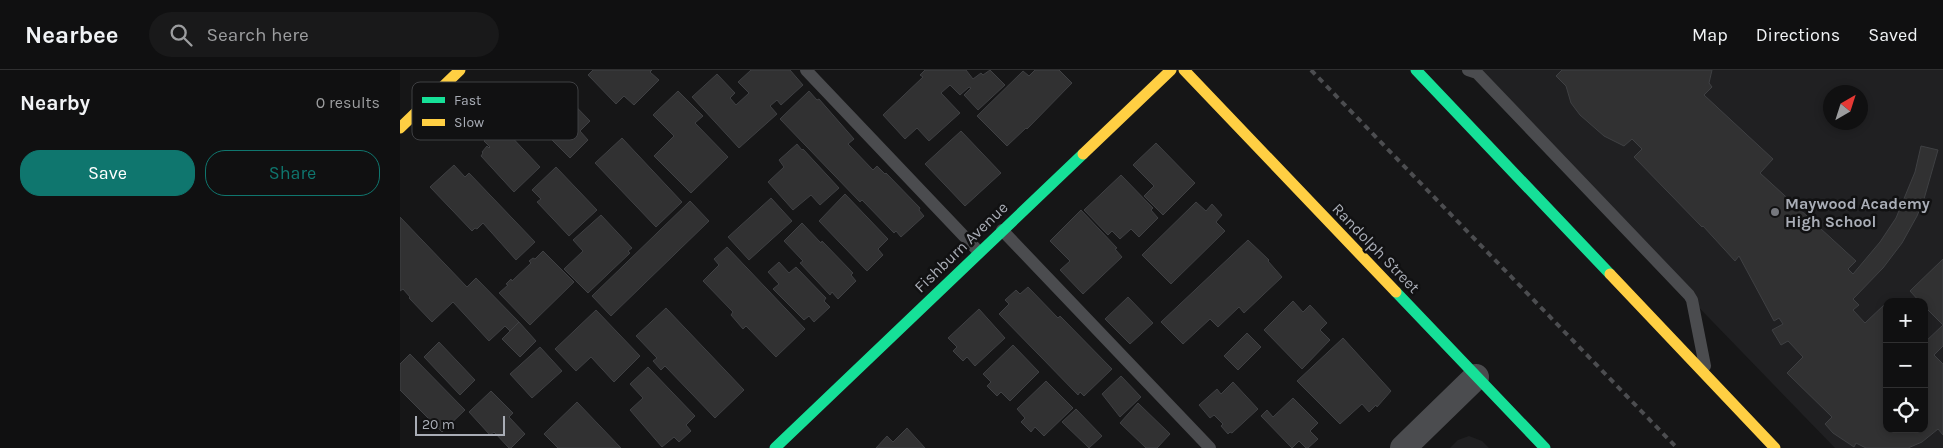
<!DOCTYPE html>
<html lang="en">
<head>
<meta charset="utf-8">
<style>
	body { margin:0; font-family:Karla,sans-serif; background:#19191a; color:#f1f3f6 }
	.controls { position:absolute; right:15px; bottom:15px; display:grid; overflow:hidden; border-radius:10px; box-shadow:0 2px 8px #0003 }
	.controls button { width:45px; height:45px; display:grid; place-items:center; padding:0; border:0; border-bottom:1px solid #303031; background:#101011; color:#f1f3f6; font:25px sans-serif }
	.compass { position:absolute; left:1423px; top:15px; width:45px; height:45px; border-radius:50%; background:#101011; box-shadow:0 2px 8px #0003; rotate:39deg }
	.scale { position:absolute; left:15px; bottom:12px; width:90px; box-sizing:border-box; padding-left:5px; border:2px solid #a9adb6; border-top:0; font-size:14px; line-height:18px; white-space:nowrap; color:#a9adb6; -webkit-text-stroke:4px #111112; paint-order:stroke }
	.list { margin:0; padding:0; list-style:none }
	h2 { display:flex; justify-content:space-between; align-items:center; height:65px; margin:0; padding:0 20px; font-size:21px }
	h2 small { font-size:16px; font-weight:400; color:#9c9d9f }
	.actions { display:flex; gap:10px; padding:15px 20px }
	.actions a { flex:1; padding:11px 0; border:1px solid #0f766e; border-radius:20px; text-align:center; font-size:18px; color:#0f766e }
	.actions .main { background:#0f766e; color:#fff }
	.icon { flex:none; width:28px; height:28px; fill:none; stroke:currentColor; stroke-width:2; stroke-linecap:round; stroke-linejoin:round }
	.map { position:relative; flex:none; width:1543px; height:378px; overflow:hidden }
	header { display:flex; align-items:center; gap:30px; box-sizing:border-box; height:70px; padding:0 25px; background:#101011; border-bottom:1px solid #303031 }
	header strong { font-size:24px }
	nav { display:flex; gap:28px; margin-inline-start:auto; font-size:18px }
	.search { width:350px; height:45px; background:#19191a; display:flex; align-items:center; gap:12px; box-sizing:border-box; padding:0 18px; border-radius:28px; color:#9c9d9f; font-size:19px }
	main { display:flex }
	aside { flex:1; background:#101011 }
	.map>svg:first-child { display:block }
	.built { fill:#202022; fill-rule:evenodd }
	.building { fill:#313132; stroke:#3f4043 }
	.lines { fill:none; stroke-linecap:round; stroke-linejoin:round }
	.lane { stroke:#4b4c4f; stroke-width:12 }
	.street { stroke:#4b4c4f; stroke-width:26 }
	.fast { stroke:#16e098; stroke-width:11 }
	.slow { stroke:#ffcf43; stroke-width:11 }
	.rail { stroke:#4c4d50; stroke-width:4; stroke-dasharray:6 5; stroke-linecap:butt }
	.poi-dot { fill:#76787e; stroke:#111112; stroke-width:2 }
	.labels { text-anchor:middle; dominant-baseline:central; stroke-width:5; stroke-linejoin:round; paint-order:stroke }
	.poi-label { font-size:16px; font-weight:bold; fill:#a9adb6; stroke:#111112; text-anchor:start }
	.street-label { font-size:16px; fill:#a9adb6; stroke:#111112 }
	.key { fill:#111112; stroke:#3f4043; stroke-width:1 }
	.key-label { font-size:14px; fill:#a9adb6 }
</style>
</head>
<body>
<header>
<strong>Nearbee</strong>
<div class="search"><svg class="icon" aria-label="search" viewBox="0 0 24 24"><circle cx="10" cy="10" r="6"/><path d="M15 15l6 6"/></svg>Search here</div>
<nav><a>Map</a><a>Directions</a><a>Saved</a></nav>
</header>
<main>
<aside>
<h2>Nearby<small>0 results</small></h2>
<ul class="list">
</ul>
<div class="actions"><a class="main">Save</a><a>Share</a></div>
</aside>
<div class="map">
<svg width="1543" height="378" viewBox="0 0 1543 378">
	<rect width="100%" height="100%" fill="#161617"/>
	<path class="built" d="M1069 0H1543V378H1435ZM1430 22H1460V52H1430ZM1487 232H1524V359H1487Z
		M1069 366 1082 371 1089 378H1050L1058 370Z"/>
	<path class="building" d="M193 0H252L250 2 259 10 234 35 224 26 216 34 188 5Z
		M351 0H390L403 15 381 35 377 30 370 36 377 44 339 78 292 27 317 4 335 23 330 28 336 35 349 23 338 12Z
		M525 0H566L573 9 581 3 583 5 590 0 605 15 578 40 564 25 571 18 569 17 560 25 550 15 541 23 560 43 529 71 517 58 505 69 483 45 523 7 520 5Z
		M635 0H659L672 13 627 59 626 58 607 76 577 46 623 1 629 6Z
		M1162 0H1312L1309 13 1312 17 1304 25 1373 89 1360 103 1456 191 1448 199 1453 204 1480 172 1496 148 1515 102 1521 76 1538 80 1524 129 1517 146 1502 173 1483 198 1453 229 1459 235 1453 240 1465 253 1485 234 1487 236V359H1524V273L1543 255 1524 236V232H1520L1510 221 1543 189V276L1534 285 1543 294V365L1538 359 1522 372 1508 378H1466L1456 373 1454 377 1433 363 1425 354 1432 347 1387 303 1403 287 1388 271 1381 275 1372 260 1383 254 1379 248 1374 251 1339 186 1335 191 1303 156 1302 157 1234 87 1242 79 1232 69 1224 76 1204 66 1180 45 1171 33 1166 16 1156 6Z
		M154 14 190 51 180 61 188 70 170 88 124 42 127 40 121 33 140 15 146 22Z
		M278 21 303 46 295 53 328 87 291 123 254 86 274 66 253 45Z
		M409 21 417 30 419 29 454 69 448 74 473 100 477 96 485 104 486 103 520 138 519 140 524 146 501 167 496 161 494 163 462 130 460 132 380 49Z
		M106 61 140 97 114 122 81 86 83 83 82 82 87 76 89 78 90 77 84 71 91 64 95 69 102 63 103 64Z
		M561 61 601 103 565 136 525 94Z
		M222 68 282 132 256 157 195 93Z
		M756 73 795 113 763 145 744 126 754 116 733 95Z
		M397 74 402 80 403 79 439 118 420 135 411 125 393 140 368 112 384 97 379 90Z
		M54 95 65 107 69 103 135 172 116 190 83 153 77 159 75 158 72 161 30 117Z
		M156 97 197 140 169 166 137 132 141 129 132 120Z
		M721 105 753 138 751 140 758 148 739 167 731 159 720 169 712 161 708 165 684 140Z
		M445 124 488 169 478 179 483 185 467 201 419 151Z
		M371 128 392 151 349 190 328 167Z
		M290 131 309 151 211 246 192 226Z
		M796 132 806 141 812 134 822 145 816 152 825 161 771 214 742 185Z
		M681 140 717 178 715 179 722 187 683 224 660 200 670 191 650 171Z
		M201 145 232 178 228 181 230 183 188 223 164 199 183 181 173 170Z
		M0 147 67 217 76 208 119 252 110 261 105 256 89 271 53 232 32 252 9 228 10 227 3 219 0 221Z
		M402 153 421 173 422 171 453 203 451 205 456 211 438 229 432 222 430 225 400 193 403 191 384 171Z
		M848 170 869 190 868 191 882 207 844 243 839 237 818 257 810 249 783 274 761 252Z
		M327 177 405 259 376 287 346 256 343 259 331 245 333 242 303 211 319 195 314 189Z
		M143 181 174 212 130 255 99 223 108 215 106 214 111 209 112 211 131 193 129 191 133 188 135 189Z
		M379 192 389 203 396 197 426 228 424 231 430 237 414 252 409 246 404 250 373 219 379 214 368 202Z
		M628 217 658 248 660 246 712 299 684 326 680 322 678 325 599 244 609 234 605 230 616 220 620 224Z
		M728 227 753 253 730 274 705 249Z
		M893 231 903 242 910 235 927 253 920 260 930 270 902 299 864 260Z
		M266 238 344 320 315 348 265 296 261 300 253 291 257 288 236 266Z
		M579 239 605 268 575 296 567 287 563 291 553 281 557 277 548 268Z
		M196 240 240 286 214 312 191 287 176 301 155 279Z
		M119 252 136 271 120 287 102 269Z
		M847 263 861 277 838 300 824 286Z
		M943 268 991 321 977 337 976 335 969 342 962 334 940 354 897 311Z
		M39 272 75 310 60 325 24 287Z
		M613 275 639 302 610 331 601 322 597 326 587 316 591 312 583 304Z
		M140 277 162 301 132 328 110 304Z
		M10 284 65 340 42 362 0 320V294Z
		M248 297 295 346 286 355 291 361 279 372 274 367 262 377 230 340 243 328 230 314Z
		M721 306 741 327 720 347 702 324Z
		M646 311 673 338 644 366 635 357 631 362 621 352 625 348 617 339Z
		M833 312 858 339 832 363 830 362 828 364 821 356 823 354 814 345 810 348 799 335 817 319 821 324Z
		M91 321 113 343 109 347 125 364 111 378H109L94 362 90 365 69 342Z
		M893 328 918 353 910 361 918 369 908 378H906L899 371 892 378 861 346 867 340 873 347Z
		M177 332 221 378H158L144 364Z
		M738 333 770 364 757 378H746L720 353Z
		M676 339 702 366 689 378 662 352Z
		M507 358 525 378H476L487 366 493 372Z"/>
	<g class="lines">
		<path class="lane" d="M406 0 579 182
			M1068 0 1077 3 1289 225 1292 230 1305 296
			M602 160 810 378"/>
		<path class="street" d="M1003 378 1076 307"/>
		<path class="fast" d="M1016 0 1210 204
			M996 222 1145 378
			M375 378 683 84"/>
		<path class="slow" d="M784 0 996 222
			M0 58 60 0
			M683 84 771 0
			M1210 204 1375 378"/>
		<path class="rail" d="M911 0 1277 378"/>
	</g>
	<circle class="poi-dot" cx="1375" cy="142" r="5"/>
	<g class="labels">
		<g class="poi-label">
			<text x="1385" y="133">Maywood Academy<tspan x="1385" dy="18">High School</tspan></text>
		</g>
		<g class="street-label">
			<text transform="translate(561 177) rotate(-44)">Fishburn Avenue</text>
			<text transform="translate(976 178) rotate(46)">Randolph Street</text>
		</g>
	</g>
	<rect x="12" y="12" width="166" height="58" rx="8" class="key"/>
	<rect x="22" y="27" width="23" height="6" fill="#16e098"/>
	<rect x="22" y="49" width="23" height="7" fill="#ffcf43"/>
	<g class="key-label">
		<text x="54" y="35">Fast</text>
		<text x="54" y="57">Slow</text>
	</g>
</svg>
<div class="controls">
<button>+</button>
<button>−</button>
<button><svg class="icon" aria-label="locate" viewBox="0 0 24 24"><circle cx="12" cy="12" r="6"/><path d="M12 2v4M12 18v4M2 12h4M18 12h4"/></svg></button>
</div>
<svg class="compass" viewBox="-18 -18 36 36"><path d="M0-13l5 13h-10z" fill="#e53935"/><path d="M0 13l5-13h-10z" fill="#9c9d9f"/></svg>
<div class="scale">20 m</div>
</div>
</main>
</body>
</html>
